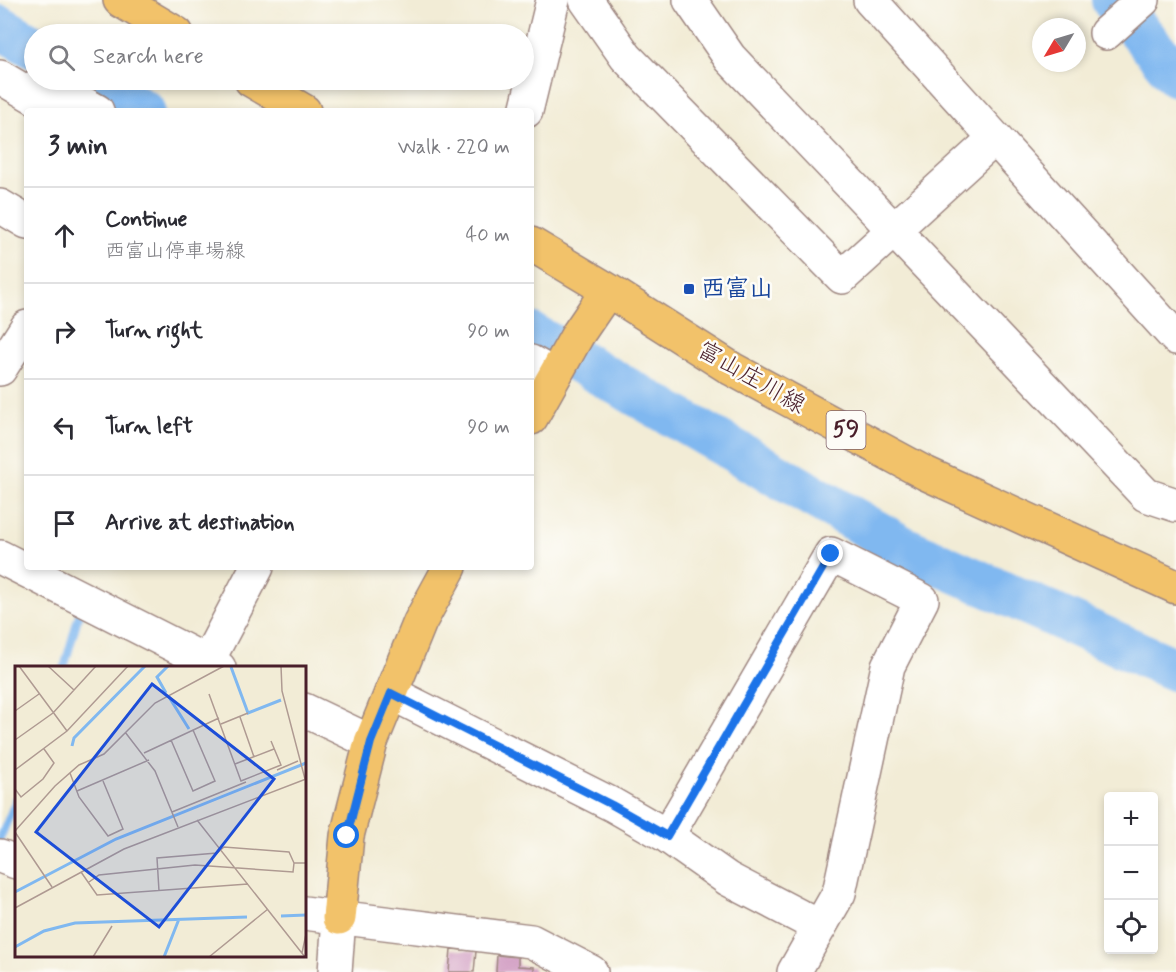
<!DOCTYPE html>
<html lang="en">
<head>
<meta charset="utf-8">
<style>
	body { margin:0; font-family:Mynerve,"Klee One",sans-serif; background:#f2f2f3; color:#2b2b33 }
	.controls { position:absolute; right:18px; bottom:18px; display:grid; overflow:hidden; border-radius:6px; box-shadow:0 3px 9px #0003 }
	.controls button { width:54px; height:54px; display:grid; place-items:center; padding:0; border:0; border-bottom:2px solid #e1e1e2; background:#fff; color:#2b2b33; font:30px sans-serif }
	.compass { position:absolute; left:1032px; top:18px; width:54px; height:54px; border-radius:50%; background:#fff; box-shadow:0 3px 9px #0003; rotate:232deg }
	.stop { position:absolute; width:18px; height:18px; margin:-14px; border:4px solid #1a73e8; border-radius:50%; background:#fff }
	.stop.end { background:#1a73e8; border-color:#fff; box-shadow:0 2px 6px #0008 }
	.list { margin:0; padding:0; list-style:none }
	h2 { display:flex; justify-content:space-between; align-items:center; height:78px; margin:0; padding:0 24px; font-size:26px }
	h2 small { font-size:20px; font-weight:400; color:#7c7c81 }
	.list li { display:grid; grid-template-columns:39px 1fr auto; gap:18px; align-items:center; box-sizing:border-box; height:96px; padding:0 24px; border-top:2px solid #e1e1e2 }
	.list b { display:block; font-size:22px; white-space:nowrap }
	.list p { margin:0; font-size:20px; white-space:nowrap; color:#7c7c81 }
	.list em { font-size:20px; font-style:normal; color:#7c7c81 }
	.icon { flex:none; width:33px; height:33px; fill:none; stroke:currentColor; stroke-width:2; stroke-linecap:round; stroke-linejoin:round }
	.map { position:relative; flex:none; width:1176px; height:972px; overflow:hidden }
	.search { position:absolute; background:#fff; box-shadow:0 3px 9px #0003; left:24px; top:24px; width:510px; height:66px; display:flex; align-items:center; gap:15px; box-sizing:border-box; padding:0 21px; border-radius:33px; color:#7c7c81; font-size:22px }
	.panel { position:absolute; background:#fff; box-shadow:0 3px 9px #0003; left:24px; top:108px; width:510px; height:462px; border-radius:6px }
	.map>svg:first-child { display:block }
	.lines { fill:none; stroke-linecap:round; stroke-linejoin:round }
	.stream { stroke:#80b8f0; stroke-width:8 }
	.river { stroke:#80b8f0; stroke-width:44 }
	.building { fill:#d09ac1 }
	.minor-casing { stroke:#9e8680; stroke-width:36 }
	.major-casing { stroke:#9e8680; stroke-width:36 }
	.minor { stroke:#fff; stroke-width:33 }
	.major { stroke:#f2c26a; stroke-width:33 }
	.route { stroke:#1a73e8; stroke-width:8 }
	.transit-dot { fill:#1a4fb4; stroke:#fdfcf7; stroke-width:2 }
	.labels { text-anchor:middle; dominant-baseline:central; stroke-width:5; stroke-linejoin:round; paint-order:stroke }
	.shield { fill:#fdfcf7; stroke:#806168; stroke-width:1.5 }
	.shield-label { font-size:22px; font-weight:bold; fill:#4a1f2b }
	.transit-label { font-size:24px; font-weight:bold; fill:#164399; stroke:#fdfcf7; text-anchor:start }
	.street-label { font-size:24px; fill:#4a1f2b; stroke:#fdfcf7 }
	.inset-river { fill:none; stroke:#80b8f0; stroke-width:3 }
	.inset-road { fill:none; stroke:#af9a92; stroke-width:1.5 }
	.view { fill:#1d4ed8; fill-opacity:0.15; stroke:#1d4ed8; stroke-width:3 }
	.inset-edge { fill:none; stroke:#4a1f2b; stroke-width:3 }
</style>
</head>
<body>
<div class="map">
<svg width="1176" height="972" viewBox="0 0 1176 972">
	<rect width="100%" height="100%" fill="#fdfcf7"/>
	<filter id="ink" filterUnits="userSpaceOnUse"><feTurbulence type="fractalNoise" baseFrequency=".0167" numOctaves="2"/><feDisplacementMap in="SourceGraphic" scale="12" xChannelSelector="R" yChannelSelector="G"/><feConvolveMatrix kernelMatrix="1 2 1 2 8 2 1 2 1" color-interpolation-filters="sRGB"/></filter>
	<filter id="wash" filterUnits="userSpaceOnUse"><feTurbulence type="fractalNoise" baseFrequency=".008" numOctaves="4" result="noise"/><feDisplacementMap in="SourceGraphic" scale="24" xChannelSelector="R" yChannelSelector="G"/><feGaussianBlur stdDeviation="1.35" result="paint"/><feColorMatrix in="noise" values="0 0 0 0 0 0 0 0 0 0 0 0 0 0 0 0 0 1.4 0 .05"/><feComposite in="paint" operator="in"/></filter>
	<g filter="url(#wash)">
		<rect width="100%" height="100%" fill="#f2ecd6"/>
		<g class="lines">
			<path class="stream" d="M64 668 79 614
				M0 839 16 800"/>
			<path class="river" d="M1113 0 1176 75
				M0 27 34 47
				M89 80 143 111
				M531 334 904 548 1176 670"/>
		</g>
		<g id="blocks">
			<path class="building" d="M451 949 476 951 474 972H449Z
				M497 955 518 957V966L534 967V972H496Z"/>
		</g>
	</g>
	<g filter="url(#ink)">
		<use href="#blocks" fill-opacity="0" stroke="#9e8680" stroke-width="1.5"/>
		<g class="lines">
			<defs>
				<path id="minor" d="M586 0 626 57 842 277 995 138
					M690 0 730 58 1146 495 1176 505
					M870 0 1176 338
					M1106 33 1143 0
					M0 77 58 111
					M42 80 97 111
					M526 111 553 0
					M0 206 27 222
					M531 362 554 375
					M0 369 27 327
					M0 557 219 668
					M207 662 257 567
					M391 693 613 805 667 836 728 879 820 927
					M304 710 371 742
					M667 836 831 554 922 600 888 666 839 893 794 972
					M0 856 16 862
					M304 913 531 941 591 972
					M335 972 339 918"/>
				<path id="major" d="M120 0 177 34
					M251 80 304 111
					M531 244 608 290 732 369 925 473 1176 587
					M531 418 578 334 608 290
					M339 918 347 836 371 742 420 622 450 567"/>
			</defs>
			<use href="#minor" class="minor-casing"/>
			<use href="#major" class="major-casing"/>
			<use href="#minor" class="minor"/>
			<use href="#major" class="major"/>
		</g>
	</g>
	<g class="lines" filter="url(#ink)">
		<path class="route" d="M347 836 371 742 391 693 612 805 667 836 831 554"/>
	</g>
	<rect class="transit-dot" x="683" y="283" width="12" height="12" rx="3"/>
	<g class="labels">
		<rect class="shield" x="826.5" y="411" width="39" height="38" rx="4.5"/>
		<g class="shield-label">
			<text x="846" y="430">59</text>
		</g>
		<g class="transit-label">
			<text x="701" y="289">西富山</text>
		</g>
		<g class="street-label">
			<text transform="translate(751 378) rotate(30)">富山庄川線</text>
		</g>
	</g>
	<g transform="translate(15 666)">
		<rect width="291" height="291" fill="#f2ecd6"/>
		<path class="inset-river" d="M216 1 233 47 266 34M151 27 142 11 153 0M154 31 174 63M57 80 59 72 130 0M0 226 101 173 291 97M266 250 291 249M0 281 29 265 60 257 232 251M149 291 164 253"/>
		<path class="inset-road" d="M4 0 52 65M33 0 59 24M266 0 267 25 290 113M194 28 226 115 266 99 256 75M0 45 24 28M225 51 239 91M206 58 233 47M110 66 140 105 163 161M0 74 38 47 81 0M156 74 178 125 200 115 178 64M129 87 204 52M220 98 259 83M0 104 52 65 113 0M262 104 283 95M55 107 64 131 93 170 108 163 88 115M0 123 6 131 28 113 39 97 29 83M62 125 134 94M157 146 231 116M182 154 290 291M0 165 40 120 64 99 89 88 140 37 209 0M0 166 37 221M66 206 82 229 233 218M74 216 84 209 180 199 278 206 279 197H291M144 225 142 192 202 187 209 181 274 186 279 197M0 242 109 183 291 113M287 287 291 268M78 291 97 260M194 291 253 243"/>
		<path class="view" d="M137 18 259 113 144 261 21 166Z"/>
		<rect width="291" height="291" class="inset-edge"/>
	</g>
</svg>
<div class="controls">
<button>+</button>
<button>−</button>
<button><svg class="icon" aria-label="locate" viewBox="0 0 24 24"><circle cx="12" cy="12" r="6"/><path d="M12 2v4M12 18v4M2 12h4M18 12h4"/></svg></button>
</div>
<svg class="compass" viewBox="-18 -18 36 36"><path d="M0-13l5 13h-10z" fill="#e53935"/><path d="M0 13l5-13h-10z" fill="#7c7c81"/></svg>
<div class="stop" style="left:347px;top:836px"></div>
<div class="stop end" style="left:831px;top:554px"></div>
<div class="search"><svg class="icon" aria-label="search" viewBox="0 0 24 24"><circle cx="10" cy="10" r="6"/><path d="M15 15l6 6"/></svg>Search here</div>
<section class="panel">
<h2>3 min<small>Walk · 220 m</small></h2>
<ul class="list">
<li><svg class="icon" aria-label="ahead" viewBox="0 0 24 24"><path d="M12 20V5M6 11l6-6 6 6"/></svg><div><b>Continue</b><p>西富山停車場線</p></div><em>40 m</em></li>
<li><svg class="icon" aria-label="right" viewBox="0 0 24 24"><path d="M7 20v-9h11M14 6l5 5-5 5"/></svg><div><b>Turn right</b></div><em>90 m</em></li>
<li><svg class="icon" aria-label="left" viewBox="0 0 24 24"><path d="M17 20v-9H6M10 6l-5 5 5 5"/></svg><div><b>Turn left</b></div><em>90 m</em></li>
<li><svg class="icon" aria-label="arrive" viewBox="0 0 24 24"><path d="M6 21V4h12l-3 4 3 4H6"/></svg><div><b>Arrive at destination</b></div></li>
</ul>
</section>
</div>
</body>
</html>
